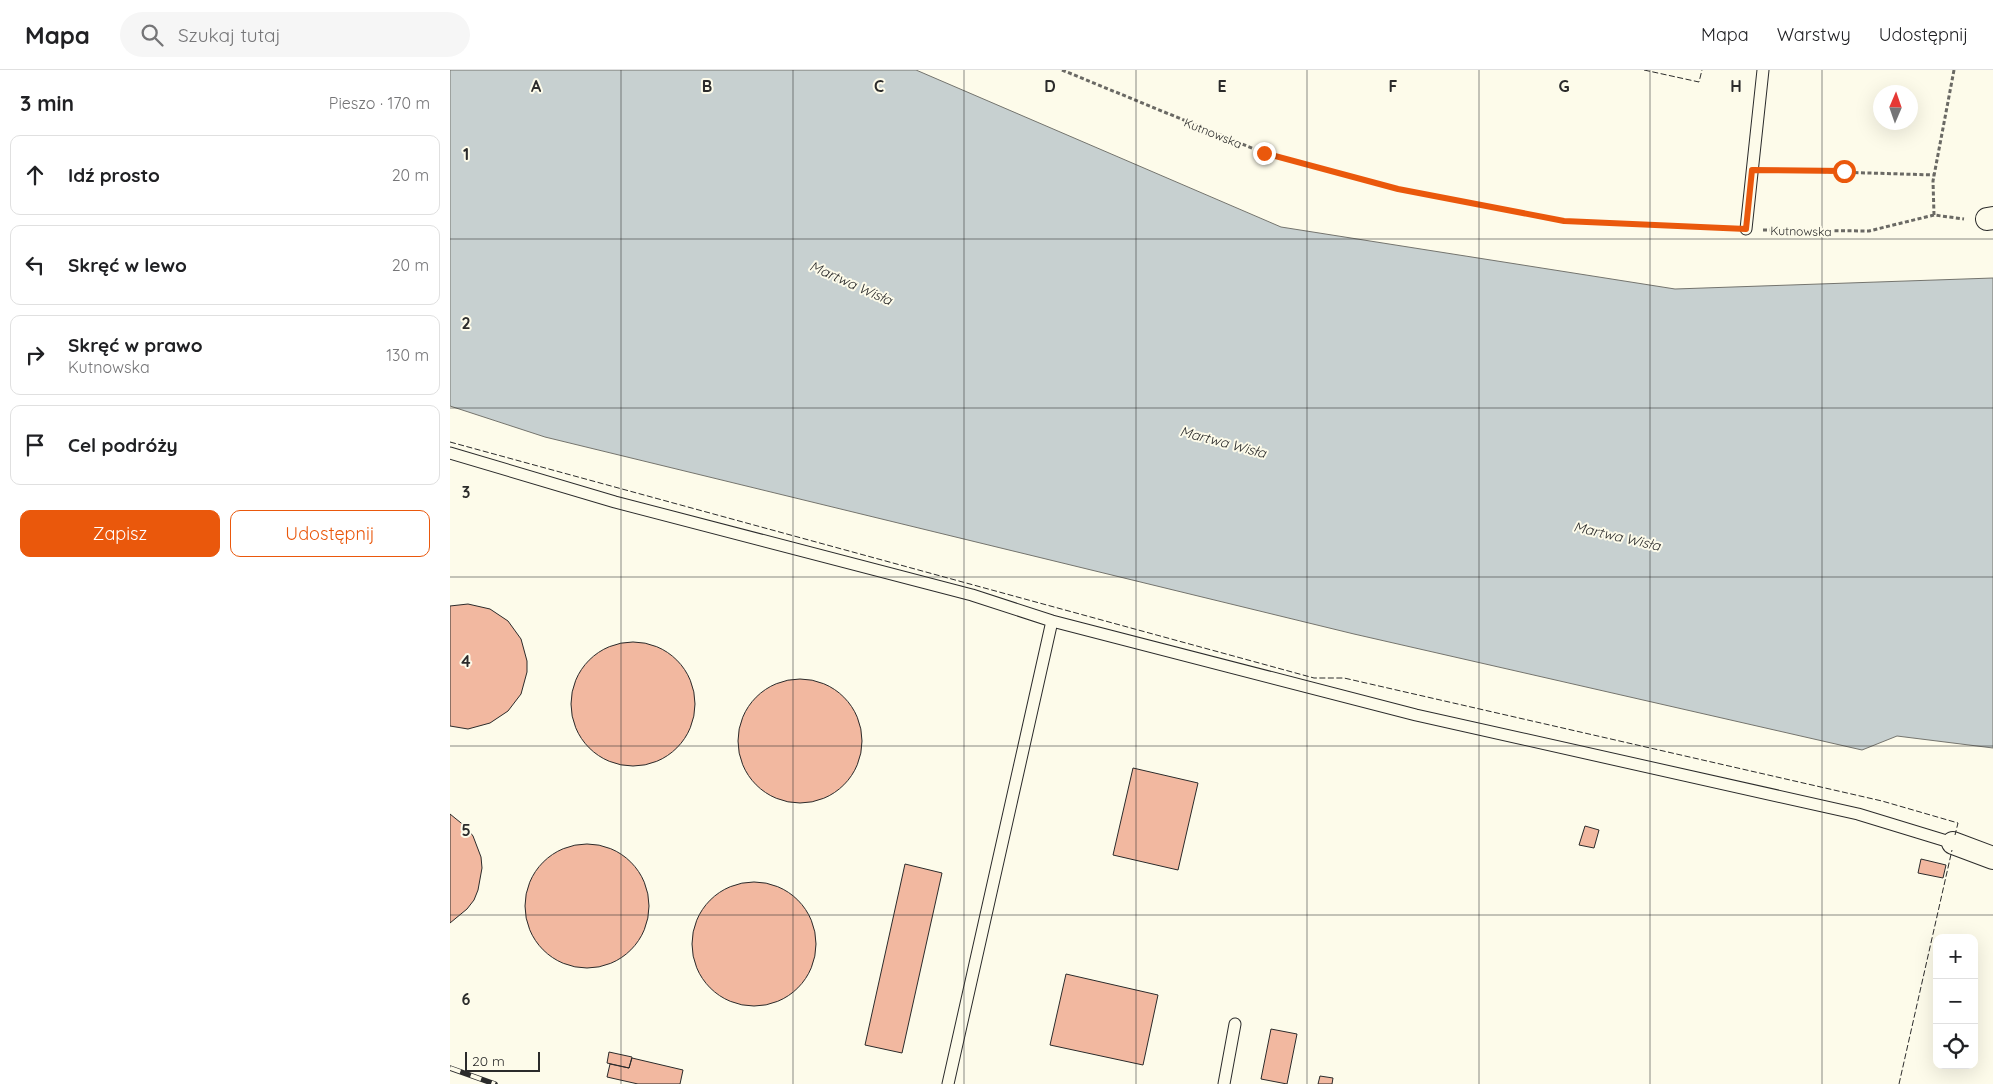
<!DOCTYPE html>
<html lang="pl">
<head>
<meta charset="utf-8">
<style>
	body { margin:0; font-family:Quicksand,sans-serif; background:#f6f6f6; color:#202124 }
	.controls { position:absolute; right:15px; bottom:15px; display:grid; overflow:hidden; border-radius:10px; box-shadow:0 5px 20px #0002 }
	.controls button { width:45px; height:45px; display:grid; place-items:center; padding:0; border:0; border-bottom:1px solid #e0e0e0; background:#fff; color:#202124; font:25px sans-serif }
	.compass { position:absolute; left:1423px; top:15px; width:45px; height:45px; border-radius:50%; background:#fff; box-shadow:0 5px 20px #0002; rotate:2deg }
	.scale { position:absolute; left:15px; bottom:12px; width:75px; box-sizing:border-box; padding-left:5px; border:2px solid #2b2b2b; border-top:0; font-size:14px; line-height:18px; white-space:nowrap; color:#2b2b2b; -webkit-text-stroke:4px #fdfbea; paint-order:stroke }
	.stop { position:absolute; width:15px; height:15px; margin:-11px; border:4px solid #ea580c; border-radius:50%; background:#fff }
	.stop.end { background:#ea580c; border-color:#fff; box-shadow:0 1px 5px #0008 }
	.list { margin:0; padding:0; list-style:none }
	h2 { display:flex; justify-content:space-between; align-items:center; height:65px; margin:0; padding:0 20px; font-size:21px }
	h2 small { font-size:16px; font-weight:400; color:#757577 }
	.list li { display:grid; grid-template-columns:32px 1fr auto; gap:15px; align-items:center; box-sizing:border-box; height:80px; margin:0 10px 10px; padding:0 10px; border:1px solid #e0e0e0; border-radius:10px }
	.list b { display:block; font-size:19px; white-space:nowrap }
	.list p { margin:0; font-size:16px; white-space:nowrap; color:#757577 }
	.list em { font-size:16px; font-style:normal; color:#757577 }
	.actions { display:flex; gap:10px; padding:15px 20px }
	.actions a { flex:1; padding:11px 0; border:1px solid #ea580c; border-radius:10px; text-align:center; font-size:18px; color:#ea580c }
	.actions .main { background:#ea580c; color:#fff }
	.icon { flex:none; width:28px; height:28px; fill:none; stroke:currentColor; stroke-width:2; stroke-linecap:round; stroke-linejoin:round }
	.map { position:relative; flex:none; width:1543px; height:1014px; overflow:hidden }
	header { display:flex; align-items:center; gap:30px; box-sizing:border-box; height:70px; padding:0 25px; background:#fff; border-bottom:1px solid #e0e0e0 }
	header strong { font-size:24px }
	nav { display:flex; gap:28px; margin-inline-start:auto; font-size:18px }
	.search { width:350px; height:45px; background:#f6f6f6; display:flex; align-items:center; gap:12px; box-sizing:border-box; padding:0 18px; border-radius:28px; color:#757577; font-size:19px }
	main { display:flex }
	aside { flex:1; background:#fff }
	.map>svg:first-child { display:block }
	.water { fill:#c7d0d0; stroke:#74746e }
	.building { fill:#f2b8a0; stroke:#2b2b2b }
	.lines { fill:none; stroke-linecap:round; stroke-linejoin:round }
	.service-casing { stroke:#2b2b2b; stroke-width:13 }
	.minor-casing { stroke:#2b2b2b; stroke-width:24 }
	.path { stroke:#6a6964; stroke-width:3; stroke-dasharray:4 2.5; stroke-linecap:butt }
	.service { stroke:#fdfbea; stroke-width:11 }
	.minor { stroke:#fdfbea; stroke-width:22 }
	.rail-casing { stroke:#2b2b2b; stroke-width:5.5 }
	.rail { stroke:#fdfbea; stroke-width:4; stroke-dasharray:11; stroke-linecap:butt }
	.fence { stroke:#2b2b2b; stroke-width:1; stroke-dasharray:6 2.5; stroke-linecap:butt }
	.route { stroke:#ea580c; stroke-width:6 }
	.grid { fill:none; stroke:#2b2b2b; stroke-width:1; stroke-opacity:0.55 }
	.labels { text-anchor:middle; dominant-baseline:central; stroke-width:4; stroke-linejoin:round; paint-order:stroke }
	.street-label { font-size:12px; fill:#2b2b2b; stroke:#fdfbea }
	.water-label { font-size:14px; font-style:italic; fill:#2b2b2b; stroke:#fdfbea }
	.grid-label { font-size:16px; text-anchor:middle; font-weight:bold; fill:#2b2b2b; stroke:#fdfbea; stroke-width:4; stroke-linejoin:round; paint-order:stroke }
</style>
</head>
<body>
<header>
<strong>Mapa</strong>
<div class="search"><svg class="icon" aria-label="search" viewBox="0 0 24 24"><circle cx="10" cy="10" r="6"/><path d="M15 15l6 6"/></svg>Szukaj tutaj</div>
<nav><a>Mapa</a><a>Warstwy</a><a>Udostępnij</a></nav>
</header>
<main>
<aside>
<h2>3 min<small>Pieszo · 170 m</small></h2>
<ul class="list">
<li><svg class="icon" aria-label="ahead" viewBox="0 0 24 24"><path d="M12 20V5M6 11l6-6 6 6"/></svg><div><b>Idź prosto</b></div><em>20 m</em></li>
<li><svg class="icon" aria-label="left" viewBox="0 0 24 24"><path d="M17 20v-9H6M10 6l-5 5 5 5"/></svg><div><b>Skręć w lewo</b></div><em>20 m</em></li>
<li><svg class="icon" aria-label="right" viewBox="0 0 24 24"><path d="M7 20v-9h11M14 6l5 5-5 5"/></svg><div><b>Skręć w prawo</b><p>Kutnowska</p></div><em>130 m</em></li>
<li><svg class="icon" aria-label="arrive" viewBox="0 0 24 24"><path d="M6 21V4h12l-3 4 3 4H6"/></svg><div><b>Cel podróży</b></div></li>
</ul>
<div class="actions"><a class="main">Zapisz</a><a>Udostępnij</a></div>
</aside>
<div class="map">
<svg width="1543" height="1014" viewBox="0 0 1543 1014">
	<rect width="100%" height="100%" fill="#fdfbea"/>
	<path class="water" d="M0 0H466L831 157 1225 219 1543 208V678L1447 666 1412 680 904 564 95 367 0 336Z"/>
	<path class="building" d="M18 534 40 539 58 551 71 569 77 591V602L71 624 58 641 40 653 18 659 0 656V536Z
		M121 634a62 62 0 1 1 124 0a62 62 0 1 1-124 0Z
		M288 671a62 62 0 1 1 124 0a62 62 0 1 1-124 0Z
		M683 698 748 713 728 800 663 785Z
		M0 744 16 757 23 766 31 787 32 798 28 820 24 830 17 839 0 853Z
		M1135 756 1149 760 1144 778 1129 775Z
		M75 836a62 62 0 1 1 124 0a62 62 0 1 1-124 0Z
		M1471 789 1496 795 1493 808 1468 803Z
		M455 794 492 803 452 983 415 975Z
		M242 874a62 62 0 1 1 124 0a62 62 0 1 1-124 0Z
		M616 904 708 925 693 995 600 975Z
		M821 959 847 964 837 1014 811 1009Z
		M159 982 182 987 179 998 157 993Z
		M182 988 233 1000 230 1014H188L157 1007 160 994 179 998Z
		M870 1006 883 1008 882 1014H868Z"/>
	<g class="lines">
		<defs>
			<path id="service" d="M1296 159 1313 0
				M0 383 165 432 522 525 602 551 966 645 1408 744 1503 773
				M498 1014 602 551
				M774 1014 785 954"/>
			<path id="minor" d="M1537 149 1543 148
				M1503 773 1543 788"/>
		</defs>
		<use href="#service" class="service-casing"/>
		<use href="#minor" class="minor-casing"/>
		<path class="path" d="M612 0 814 83 948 119 1114 151 1279 159
			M1320 100 1485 105
			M1484 145 1483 111 1504 0
			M1313 160 1419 161 1484 145 1514 149"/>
		<use href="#service" class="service"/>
		<use href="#minor" class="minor"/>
		<defs>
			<path id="rail" d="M0 998 45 1014"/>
		</defs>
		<use href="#rail" class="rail-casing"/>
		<use href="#rail" class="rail"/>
		<path class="fence" d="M1194 0 1249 12 1252 0
			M0 372 864 608H894L1432 731 1508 753 1505 765
			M1449 1014 1502 780"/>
	</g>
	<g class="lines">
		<path class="route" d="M814 83 948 119 1114 151 1296 159 1302 100 1394 101"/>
	</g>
	<path class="grid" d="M171 0V1014M343 0V1014M514 0V1014M686 0V1014M857 0V1014M1029 0V1014M1200 0V1014M1372 0V1014M0 169H1543M0 338H1543M0 507H1543M0 676H1543M0 845H1543"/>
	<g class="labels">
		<g class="street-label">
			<text transform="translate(763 63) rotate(22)">Kutnowska</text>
			<text transform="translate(1351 161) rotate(1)">Kutnowska</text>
		</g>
		<g class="water-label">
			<text transform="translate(401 213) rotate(24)">Martwa Wisła</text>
			<text transform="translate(773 372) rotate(15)">Martwa Wisła</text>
			<text transform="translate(1167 466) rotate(13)">Martwa Wisła</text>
		</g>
	</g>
	<g class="grid-label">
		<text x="86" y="22">A</text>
		<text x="257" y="22">B</text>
		<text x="429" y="22">C</text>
		<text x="600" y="22">D</text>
		<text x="772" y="22">E</text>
		<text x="943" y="22">F</text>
		<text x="1114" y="22">G</text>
		<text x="1286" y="22">H</text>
		<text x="16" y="90">1</text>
		<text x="16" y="259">2</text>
		<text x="16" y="428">3</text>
		<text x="16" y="597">4</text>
		<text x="16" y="766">5</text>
		<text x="16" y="935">6</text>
	</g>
</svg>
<div class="controls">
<button>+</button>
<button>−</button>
<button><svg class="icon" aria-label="locate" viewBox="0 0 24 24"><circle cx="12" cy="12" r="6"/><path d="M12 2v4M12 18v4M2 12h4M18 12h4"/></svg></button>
</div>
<svg class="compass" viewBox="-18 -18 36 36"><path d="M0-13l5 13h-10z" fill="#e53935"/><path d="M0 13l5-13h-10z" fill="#757577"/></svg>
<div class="scale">20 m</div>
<div class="stop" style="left:1394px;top:101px"></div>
<div class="stop end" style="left:814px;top:83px"></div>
</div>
</main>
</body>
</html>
